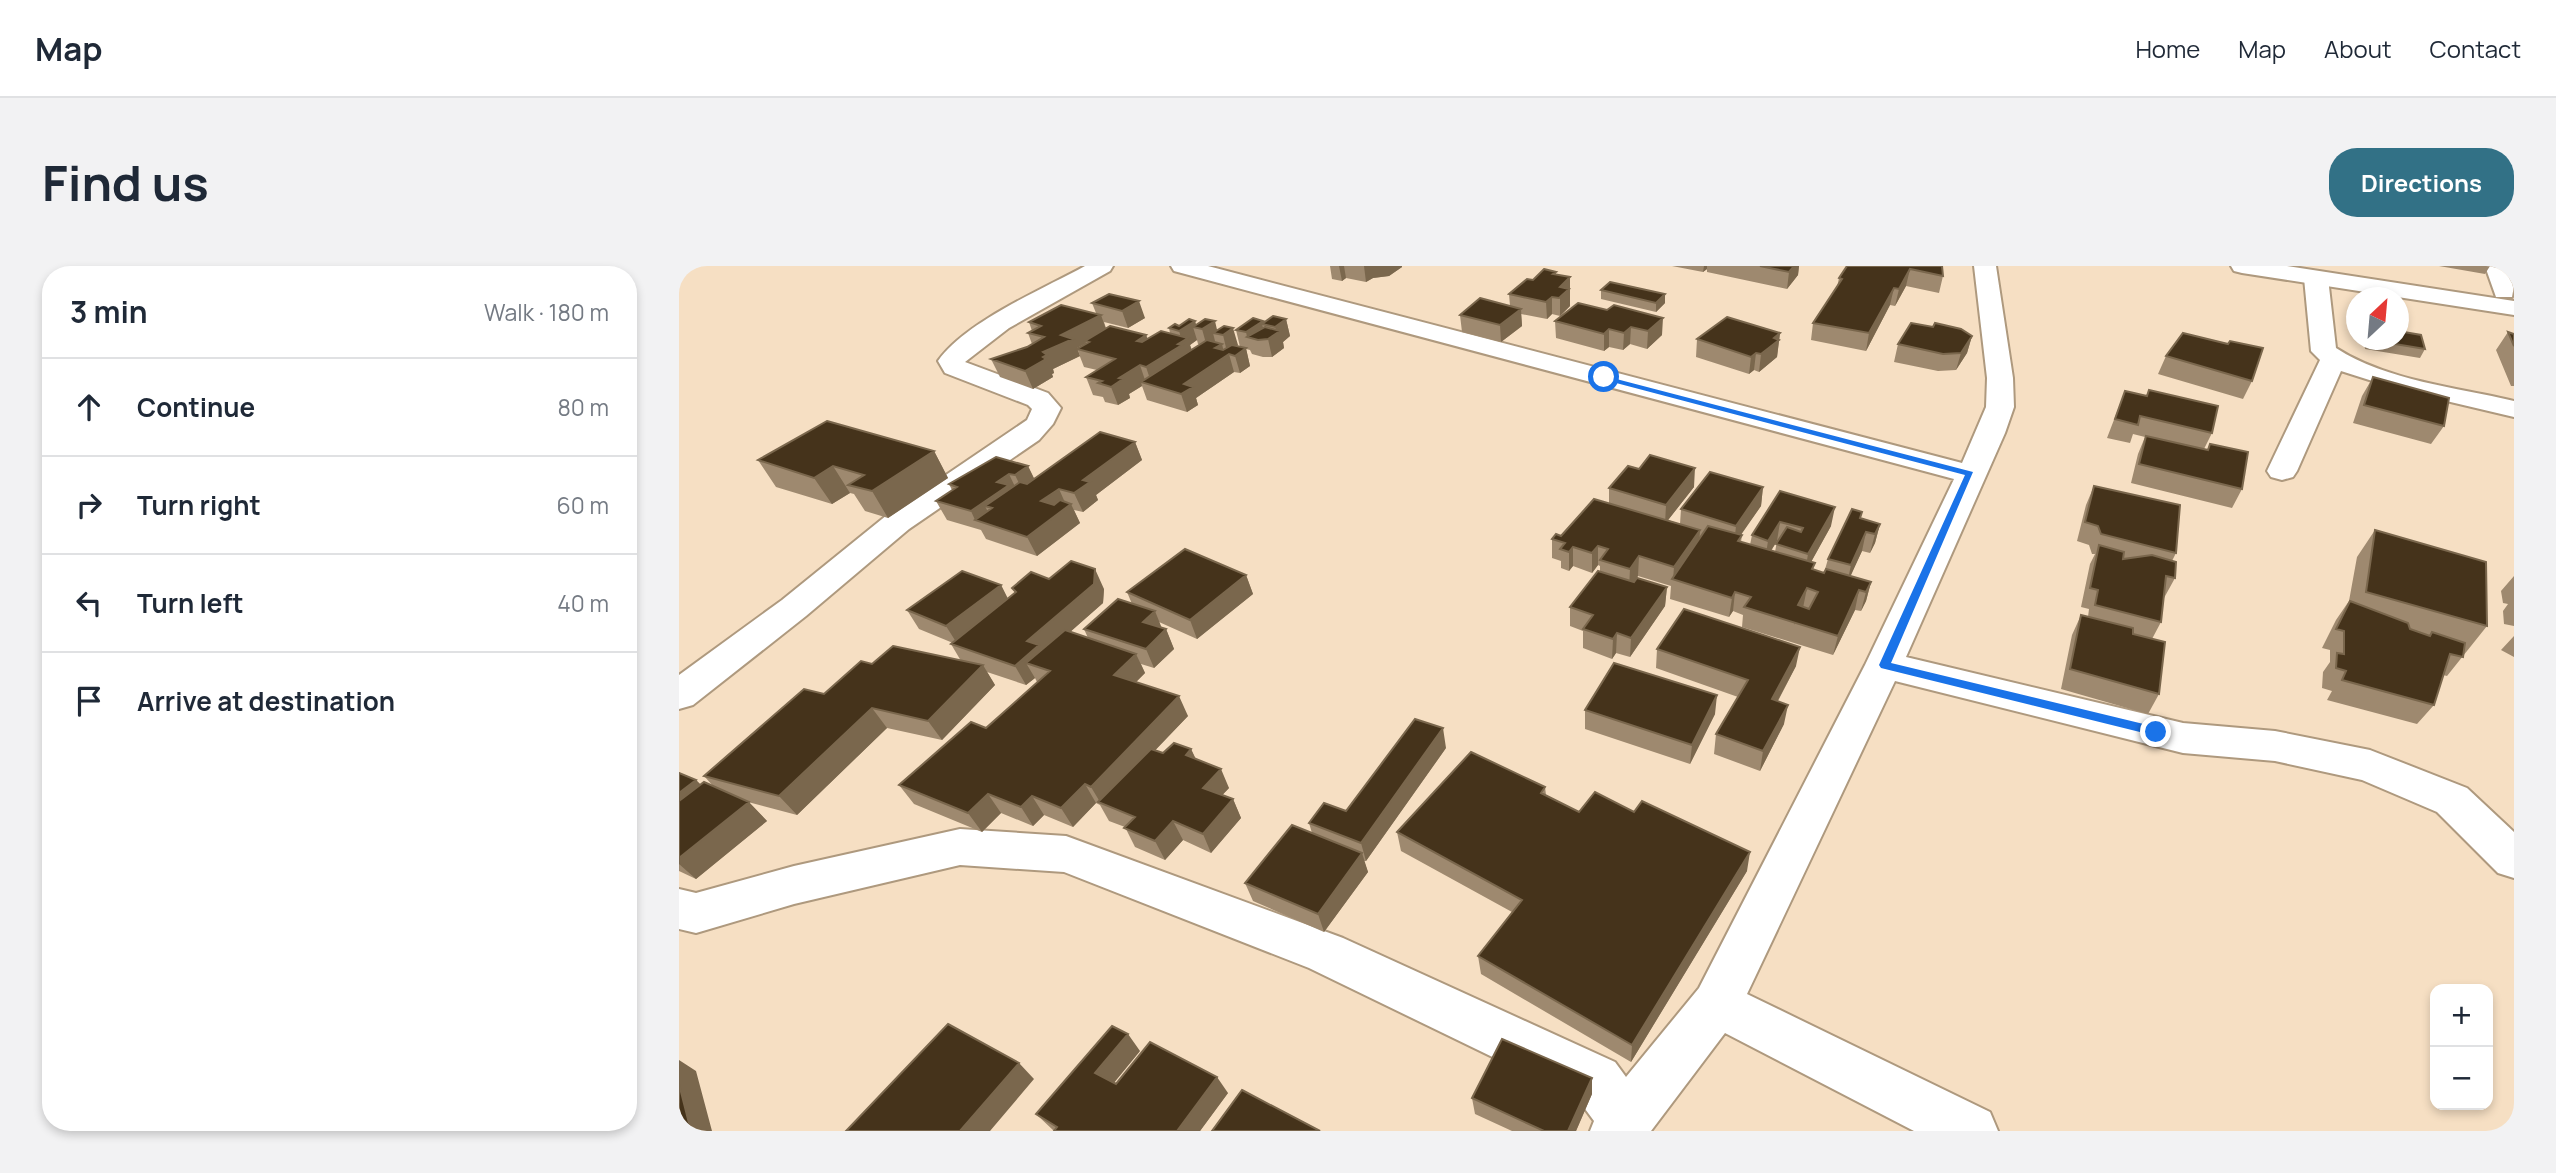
<!DOCTYPE html>
<html lang="en">
<head>
<meta charset="utf-8">
<style>
	body { margin:0; font-family:Manrope,sans-serif; background:#f2f2f3; color:#1f2937 }
	.controls { position:absolute; right:21px; bottom:21px; display:grid; overflow:hidden; border-radius:14px; box-shadow:0 4px 10px #0003 }
	.controls button { width:63px; height:63px; display:grid; place-items:center; padding:0; border:0; border-bottom:2px solid #e0e1e3; background:#fff; color:#1f2937; font:35px sans-serif }
	.compass { position:absolute; left:1667px; top:21px; width:63px; height:63px; border-radius:50%; background:#fff; box-shadow:0 4px 10px #0003; rotate:26deg }
	.stop { position:absolute; width:21px; height:21px; margin:-16px; border:5px solid #1a73e8; border-radius:50%; background:#fff }
	.stop.end { background:#1a73e8; border-color:#fff; box-shadow:0 2px 7px #0008 }
	.list { margin:0; padding:0; list-style:none }
	h2 { display:flex; justify-content:space-between; align-items:center; height:91px; margin:0; padding:0 28px; font-size:30px }
	h2 small { font-size:23px; font-weight:400; color:#747a83 }
	.list li { display:grid; grid-template-columns:46px 1fr auto; gap:21px; align-items:center; box-sizing:border-box; height:98px; padding:0 28px; border-top:2px solid #e0e1e3 }
	.list b { display:block; font-size:26px; white-space:nowrap }
	.list em { font-size:23px; font-style:normal; color:#747a83 }
	.icon { flex:none; width:38px; height:38px; fill:none; stroke:currentColor; stroke-width:2; stroke-linecap:round; stroke-linejoin:round }
	.map { position:relative; flex:none; width:1835px; height:865px; overflow:hidden; border-radius:28px }
	header { display:flex; align-items:center; gap:42px; box-sizing:border-box; height:98px; padding:0 35px; background:#fff; border-bottom:2px solid #e0e1e3 }
	header strong { font-size:33px }
	nav { display:flex; gap:38px; margin-inline-start:auto; font-size:24px }
	.intro { display:flex; align-items:center; justify-content:space-between; box-sizing:border-box; height:168px; padding:0 42px }
	h1 { margin:0; font-size:49px }
	.button { padding:18px 32px; border-radius:28px; background:#327186; color:#fff; font-size:24px; font-weight:700 }
	main { display:flex; gap:42px; padding:0 42px }
	aside { flex:1; background:#fff; border-radius:28px; box-shadow:0 4px 10px #0003 }
	.map>svg:first-child { display:block }
	.lines { fill:none; stroke-linecap:round; stroke-linejoin:round }
	.street-casing { stroke:#ae997e; stroke-width:4 }
	.primary-casing { stroke:#ae997e; stroke-width:4 }
	.street { fill:#fff; fill-rule:evenodd }
	.primary { fill:#fff; fill-rule:evenodd }
	.wall { fill:#9e896f; fill-rule:evenodd }
	.shaded-wall { fill:#7a674d }
	.building { fill:#45331b; stroke:#7a674d; stroke-width:2; fill-rule:evenodd }
	.route { fill:#1a73e8 }
</style>
</head>
<body>
<header>
<strong>Map</strong>
<nav><a>Home</a><a>Map</a><a>About</a><a>Contact</a></nav>
</header>
<div class="intro"><h1>Find us</h1><a class="button">Directions</a></div>
<main>
<aside>
<h2>3 min<small>Walk · 180 m</small></h2>
<ul class="list">
<li><svg class="icon" aria-label="ahead" viewBox="0 0 24 24"><path d="M12 20V5M6 11l6-6 6 6"/></svg><div><b>Continue</b></div><em>80 m</em></li>
<li><svg class="icon" aria-label="right" viewBox="0 0 24 24"><path d="M7 20v-9h11M14 6l5 5-5 5"/></svg><div><b>Turn right</b></div><em>60 m</em></li>
<li><svg class="icon" aria-label="left" viewBox="0 0 24 24"><path d="M17 20v-9H6M10 6l-5 5 5 5"/></svg><div><b>Turn left</b></div><em>40 m</em></li>
<li><svg class="icon" aria-label="arrive" viewBox="0 0 24 24"><path d="M6 21V4h12l-3 4 3 4H6"/></svg><div><b>Arrive at destination</b></div></li>
</ul>
</aside>
<div class="map">
<svg width="1835" height="865" viewBox="0 0 1835 865">
	<rect width="100%" height="100%" fill="#f6dfc3"/>
	<g class="lines">
		<defs>
			<path id="street" d="M406 0H434L431 5 330 62 286 96 369 127 382 142 374 158 360 174 230 263 127 350 14 439 0 443V409L103 334 208 249 348 154 353 143 349 139 266 107 259 95C286 56 364 23 406 0Z
				M492 0H529L1283 197 1307 141 1308 112 1295 0H1317L1334 112 1335 141 1326 167 1227 391 1504 457 1596 465 1691 484 1788 522 1835 566V612L1819 607 1758 546 1683 514 1596 495 1504 487 1216 415 1068 728 1311 846 1319 865H1235L1046 767 972 865H911L915 855 898 832 630 702 385 606 281 599 115 638 17 667 0 663V623L17 627 115 600 281 563 387 570 664 672 936 796 947 811 1020 722 1186 399 1275 213 495 5Z
				M1806 0H1828L1835 20 1833 31H1817Z
				M1637 5 1645 7 1649 12 1657 82C1708 115 1777 121 1835 135V151L1725 125 1662 105 1618 205 1614 211 1603 214 1592 211 1588 205 1641 94 1632 85 1625 12 1629 7Z"/>
			<path id="primary" d="M1552 0H1608L1835 35V49L1563 7 1555 5Z"/>
		</defs>
		<use href="#street" class="street-casing"/>
		<use href="#primary" class="primary-casing"/>
		<use href="#street" class="street"/>
		<use href="#primary" class="primary"/>
	</g>
	<path class="wall" d="M651 0H723V1L710 10 694 12 687 16 667 12 663 15 653 13Z
		M993 0H1120L1119 9 1108 23 1028 6V3L1024 6Z
		M1168 0H1263L1264 10 1260 27 1227 20 1216 40 1211 39 1187 85 1132 74 1134 57 1158 21 1160 12Z
		M1760 0H1811L1806 8Z
		M877 6V9L891 11V40L881 50 873 48 868 53 842 48 843 60 822 76 783 66 781 49 831 40 830 28 854 14Z
		M922 24 986 37 977 46 922 33Z
		M430 28 466 52 449 62 425 56 427 62 467 69 469 73 491 67 490 62 516 55 517 59 538 64 559 79 558 80 561 81 557 64 584 57 607 53 611 70 604 76 605 82 593 91H584L573 88 571 84 567 83 571 100 561 107 555 106 517 132 519 139 508 146 468 134 463 120 450 128 451 132 439 139 426 136 424 131 414 129 407 111 418 104 405 101 398 83 407 77 398 82 401 90 374 103 375 107 373 108 374 111 354 123 321 111 312 93 348 81 353 78 349 67 353 65 350 56 417 47 413 37ZM518 74 519 78 521 79 513 84 511 79Z
		M899 37 983 69 968 83 951 78 944 84 930 81 925 85 877 72 876 55Z
		M1829 66 1835 68V120H1832L1817 84Z
		M1101 67 1098 91 1080 106 1075 104 1070 108 1017 91 1018 73Z
		M1293 70 1288 87 1277 104 1259 105 1215 96 1219 78Z
		M1685 74H1719L1746 83 1741 92 1686 83Z
		M1549 78 1573 115 1564 133 1479 108 1487 90Z
		M1694 111 1765 160 1752 178 1674 157 1683 130Z
		M1446 125 1533 167 1525 183 1563 223 1553 242 1452 217 1459 188 1466 171 1454 168 1451 177 1428 172Z
		M456 176 463 194 417 229 419 234 404 246 395 244 401 257 358 290 307 273 302 264 268 254 257 235 273 224 270 218 349 200 355 212Z
		M255 185 269 212 209 252 186 245 175 228 171 227 153 238 97 221 79 194Z
		M1415 220 1497 287 1493 295 1496 312 1485 332 1482 356 1473 373 1480 428 1469 448 1382 423 1393 369 1402 349 1409 351 1410 343 1402 341 1411 298 1416 288H1413L1410 279 1398 275 1407 239Z
		M1015 221 989 254 1001 258 1002 243 1084 221 1082 240 1061 269H1063L1062 276 1071 279 1073 269 1101 225 1152 260 1132 296 1135 304 1145 307 1149 293 1182 253 1201 258 1196 277 1191 287 1183 285 1171 310 1192 316 1187 335 1182 345 1176 344 1154 389 1063 361 1064 349 1054 345 1050 351 991 333 992 320 959 310 954 316 988 321 986 340 951 391 937 387 933 393 904 382V365L891 360V341L921 306V300L919 299 913 307 894 300 890 305 882 302V295L873 292V273L882 270 930 237V222ZM1098 275 1096 286 1092 285Z
		M1696 264 1808 360 1768 410 1764 409 1755 439 1738 458 1648 434 1653 425 1643 422 1644 406 1651 396V384L1643 382 1657 354 1670 335 1678 291Z
		M567 309 574 328 518 373 480 356 482 362 487 363 495 383 475 402 462 398 466 407 457 416 509 450 476 484 484 487 512 483 517 493 550 522 543 529 554 533 562 552 532 587 504 574 486 594 456 581 446 561 430 555 421 539 417 537 394 561 365 549 354 560 322 547 303 566 235 538 220 519 307 462 358 416 356 412 347 419 308 406 316 419 263 474 208 462 118 549 69 536 88 555 17 613 0 605V507L17 514 22 519 35 521 25 510 145 428 193 398 282 395 272 378 274 377 240 363 228 344 322 319 329 333 336 327 333 322 370 313 425 323 424 337 391 366 409 372 405 363 453 338 448 326Z
		M1835 310V360L1825 358 1824 345 1829 338 1824 337 1822 325Z
		M1835 370V391L1822 384Z
		M978 383 1117 400 1099 435 1105 458 1081 505 1035 488 1037 468 1059 431 977 402Z
		M906 444 1036 448 1011 498 906 463Z
		M767 482 687 595H685L689 606 645 666 574 635 566 617 633 567 630 557 667 545Z
		M866 521 867 529 900 546 1068 605 952 796 802 708 799 690 833 646 722 585 718 566Z
		M461 785 434 817 437 818 549 827 521 865H375L357 848Z
		M913 828 897 865H833L796 848 793 832Z"/>
	<path class="shaded-wall" d="M660 0H665L667 12 663 15Z
		M685 0H723V1L710 10 694 12 687 16Z
		M1025 0H1028V3L1024 6Z
		M1115 0H1120L1119 9 1108 23 1110 6Z
		M1231 3 1227 20 1216 40 1220 23Z
		M891 11V40L881 50V21Z
		M1215 22 1211 39 1187 85 1190 67Z
		M986 28V37L977 46V37Z
		M873 31V48L868 53 867 36Z
		M460 35 466 52 449 62 443 45Z
		M842 43 843 60 822 76 821 59Z
		M422 49 428 66 406 75 407 77 398 82 401 90 374 103 375 107 373 108 374 111 354 123 346 105 382 69Z
		M984 52 983 69 968 83 969 65Z
		M607 53 611 70 604 76 605 82 593 91 589 73 598 67 596 61Z
		M516 55 518 62 514 61 518 74 511 79 514 89 473 119 467 101 503 75 500 65Z
		M536 55 539 68 534 67 536 75 528 81 523 63Z
		M584 55 585 58H583L587 73 568 71 567 66Z
		M952 61 951 78 944 84 945 67Z
		M554 62 559 79 548 86 544 69Z
		M930 63V81L925 85V68Z
		M1101 67 1098 91 1080 106 1082 88 1095 72Z
		M467 69 473 86 458 75Z
		M1293 70 1288 87 1277 104 1282 87Z
		M543 78 546 91 550 88 555 106 517 132 519 139 508 146 502 128 505 118 536 82Z
		M567 82 571 100 561 107 556 90Z
		M1077 87 1075 104 1070 108 1072 91Z
		M461 99 467 117 462 116 463 120 450 128 451 132 439 139 432 121 440 112Z
		M456 176 463 194 417 229 419 234 404 246 395 227 404 214Z
		M255 185 269 212 209 252 193 225Z
		M154 200 171 227 153 238 135 212Z
		M349 200 358 219 345 228 336 209Z
		M1016 202 1015 221 986 258 987 239Z
		M330 208 339 227 313 242 306 240 314 256 296 254 292 245 318 216Z
		M1084 221 1082 240 1055 279 1057 260Z
		M380 223 388 241 392 238 401 257 358 290 348 271 362 235Z
		M1156 241 1152 260 1126 307 1129 288Z
		M1101 256 1098 275 1086 294 1089 275Z
		M1201 258 1196 277 1191 287 1196 268Z
		M1021 264 1020 283 994 314 995 301Z
		M1187 266 1183 285 1168 318 1172 299Z
		M919 280V299L913 307V287Z
		M894 281V300L890 305V286Z
		M960 290 959 310 950 322 951 303Z
		M416 303 425 323 424 337 365 389 347 397 356 412 347 419 336 400 348 375Z
		M567 309 574 328 518 373 511 354Z
		M1192 316 1187 335 1182 345 1187 326Z
		M322 319 332 339 279 379 267 360Z
		M988 321 986 340 951 391 952 372Z
		M1128 322 1124 342 1115 359 1119 339Z
		M1180 324 1176 344 1154 389 1159 370Z
		M1056 326 1054 345 1050 351 1053 332Z
		M476 345 484 365 464 356Z
		M487 363 495 383 475 402 467 383Z
		M938 367 937 387 933 393 934 373Z
		M1121 381 1117 400 1089 453 1093 433Z
		M457 388 466 407 445 428 435 409Z
		M304 399 316 419 263 474 249 455Z
		M1038 429 1036 448 1011 498 1013 479Z
		M500 430 509 450 425 538 421 536 412 521Z
		M1109 439 1105 458 1081 505 1084 485Z
		M193 442 208 462 118 549 100 530Z
		M764 462 767 482 687 595 682 577Z
		M512 483 521 503 507 489Z
		M542 503 550 522 532 541 524 522Z
		M17 514 36 533 0 561V527Z
		M406 518 417 537 394 561 382 542Z
		M309 528 322 547 303 566 289 547Z
		M353 530 365 549 354 560 342 541Z
		M554 533 562 552 532 587 524 568Z
		M70 536 88 555 17 613 0 598V592Z
		M494 555 504 574 486 594 476 575Z
		M1071 586 1068 605 952 796 953 779Z
		M683 587 689 606 645 666 639 648Z
		M449 768 461 785 430 823 416 807Z
		M0 794 17 805 33 865H12L0 818Z
		M340 797 355 813 311 865H281Z
		M538 811 549 827 521 865H498Z
		M913 812V828L897 865H889Z"/>
	<path class="building" d="M1081 0H1115L1110 6Z
		M1168 0H1263L1264 10 1231 3 1220 23 1215 22 1190 67 1134 57 1163 13 1160 12Z
		M865 3 877 6 874 8 891 11 881 21 890 23 880 32 873 31 867 36 830 28 848 13 854 14Z
		M931 16 986 28 977 37 922 24Z
		M430 28 460 35 443 45 413 37Z
		M801 32 842 43 821 59 781 49Z
		M899 37 928 44 935 39 984 52 969 65 952 61 945 67 930 63 925 68 876 55Z
		M382 39 422 49 382 69 394 73 364 86 368 89 364 91 367 93 346 105 312 93 348 81 365 71 349 67 362 60 350 56Z
		M594 50 607 53 596 61 583 58Z
		M1048 51 1101 67 1095 72 1100 74 1082 88 1077 87 1072 91 1018 73Z
		M574 52 584 55 567 66 557 64Z
		M510 53 516 55 500 65 490 62 496 58 500 60Z
		M526 53 536 55 523 63 514 61Z
		M1232 57 1254 61 1256 57 1282 63 1293 70 1282 87 1264 88 1219 78Z
		M431 60 467 69 458 75 463 76 482 65 509 72 499 78 503 79 467 101 461 99 440 112 444 113 432 121 419 117 423 115 407 111 436 93 398 83 410 76 406 75Z
		M545 60 554 62 544 69 534 67Z
		M586 61 601 65 589 73 579 74 568 71Z
		M1719 65 1742 69 1746 83 1692 74H1719Z
		M1829 66 1835 68V80Z
		M1504 67 1549 78 1551 75 1584 82 1573 115 1487 90Z
		M528 74 543 78 536 82 544 84 553 79 567 82 556 90 550 88 505 118 514 121 502 128 462 116Z
		M1694 111 1770 132 1765 160 1685 139Z
		M1470 124 1539 140 1533 167 1461 150 1459 159 1436 153 1446 125 1468 130Z
		M148 155 255 185 193 225 169 219 185 209 154 200 135 212 79 194Z
		M421 166 456 176 404 214 411 216 395 227 380 223 362 235 375 239 381 234 392 238 348 271 296 254 313 242 306 240 341 216 348 218Z
		M1467 170 1529 184 1531 178 1569 186 1563 223 1460 198Z
		M971 189 1016 202 987 239 930 222 949 200 960 203Z
		M317 191 349 200 336 209 330 208 318 216 330 219 292 245 257 235 278 221 270 218Z
		M1031 206 1084 221 1057 260 1002 243Z
		M1415 220 1501 239 1497 287 1422 268 1419 260 1406 256Z
		M1101 225 1156 241 1129 288 1097 278 1108 261 1122 266 1124 262 1101 256 1089 275 1073 269Z
		M915 233 1021 264 995 301 960 290 951 303 921 294 929 283 919 280 913 287 894 281 890 286 881 283 886 277 873 273 877 268 882 270Z
		M1173 243 1183 246 1181 252 1201 258 1196 268 1187 266 1172 299 1149 293Z
		M1029 260 1063 269 1059 275 1136 297 1133 303 1145 307 1147 303 1192 316 1187 326 1180 324 1159 370 1065 341 1072 331 1056 326 1053 332 993 313ZM1128 322 1139 326 1130 343 1119 339Z
		M1696 264 1807 296 1808 360 1687 326Z
		M1420 279 1445 286 1444 293 1473 289 1497 296 1496 312 1487 310 1482 356 1416 339 1419 324 1411 322Z
		M506 283 567 309 511 354 448 326Z
		M392 295 416 303 415 318 348 375 360 379 336 400 272 378 337 326 333 322 352 306 370 313Z
		M283 305 322 319 267 360 228 344Z
		M919 305 955 316 958 312 988 321 952 372 938 367 934 373 904 363 914 349 891 341Z
		M439 333 476 345 464 356 487 363 467 383 405 363Z
		M1671 335 1729 357 1731 363 1751 370 1753 366 1786 377 1784 391 1771 388 1755 439 1663 414 1667 405 1657 402 1658 387 1665 388V365L1657 363Z
		M1005 343 1121 381 1093 433 1109 439 1084 485 1037 468 1069 414 978 383Z
		M1402 349 1454 362V368L1486 376 1480 428 1391 403Z
		M386 364 457 388 435 409 500 430 412 521 406 518 382 542 353 530 342 541 309 528 289 547 220 519 292 456 307 462 371 405 347 397Z
		M214 380 304 399 249 455 193 442 100 530 25 510 125 423 145 428 182 395 193 398Z
		M935 397 1038 429 1013 479 906 444Z
		M736 453 764 462 682 577 630 557 645 537 667 545Z
		M495 477 512 483 507 489 542 503 524 522 554 533 524 568 494 555 476 575 445 562 456 551 419 536 472 483 484 487Z
		M792 486 866 521 862 527 900 546 916 526 955 546 963 535 1071 586 953 779 799 690 843 634 718 566Z
		M0 507 17 514 0 527Z
		M25 516 70 536 0 592V535Z
		M613 559 683 587 639 648 566 617Z
		M269 758 340 797 281 865H167Z
		M433 760 449 768 416 807 437 818 471 776 538 811 498 865H375L378 861 357 848Z
		M823 773 913 812 889 865H865L793 832Z
		M0 818 12 865H0Z
		M563 824 641 865H533Z"/>
	<path class="route" d="M922 109 1294 206 1212 397 1477 461 1481 463V469L1477 470 1202 402 1200 399 1286 209 922 113Z"/>
</svg>
<div class="controls">
<button>+</button>
<button>−</button>
</div>
<svg class="compass" viewBox="-18 -18 36 36"><path d="M0-13l5 13h-10z" fill="#e53935"/><path d="M0 13l5-13h-10z" fill="#747a83"/></svg>
<div class="stop" style="left:925px;top:111px"></div>
<div class="stop end" style="left:1477px;top:466px"></div>
</div>
</main>
</body>
</html>
